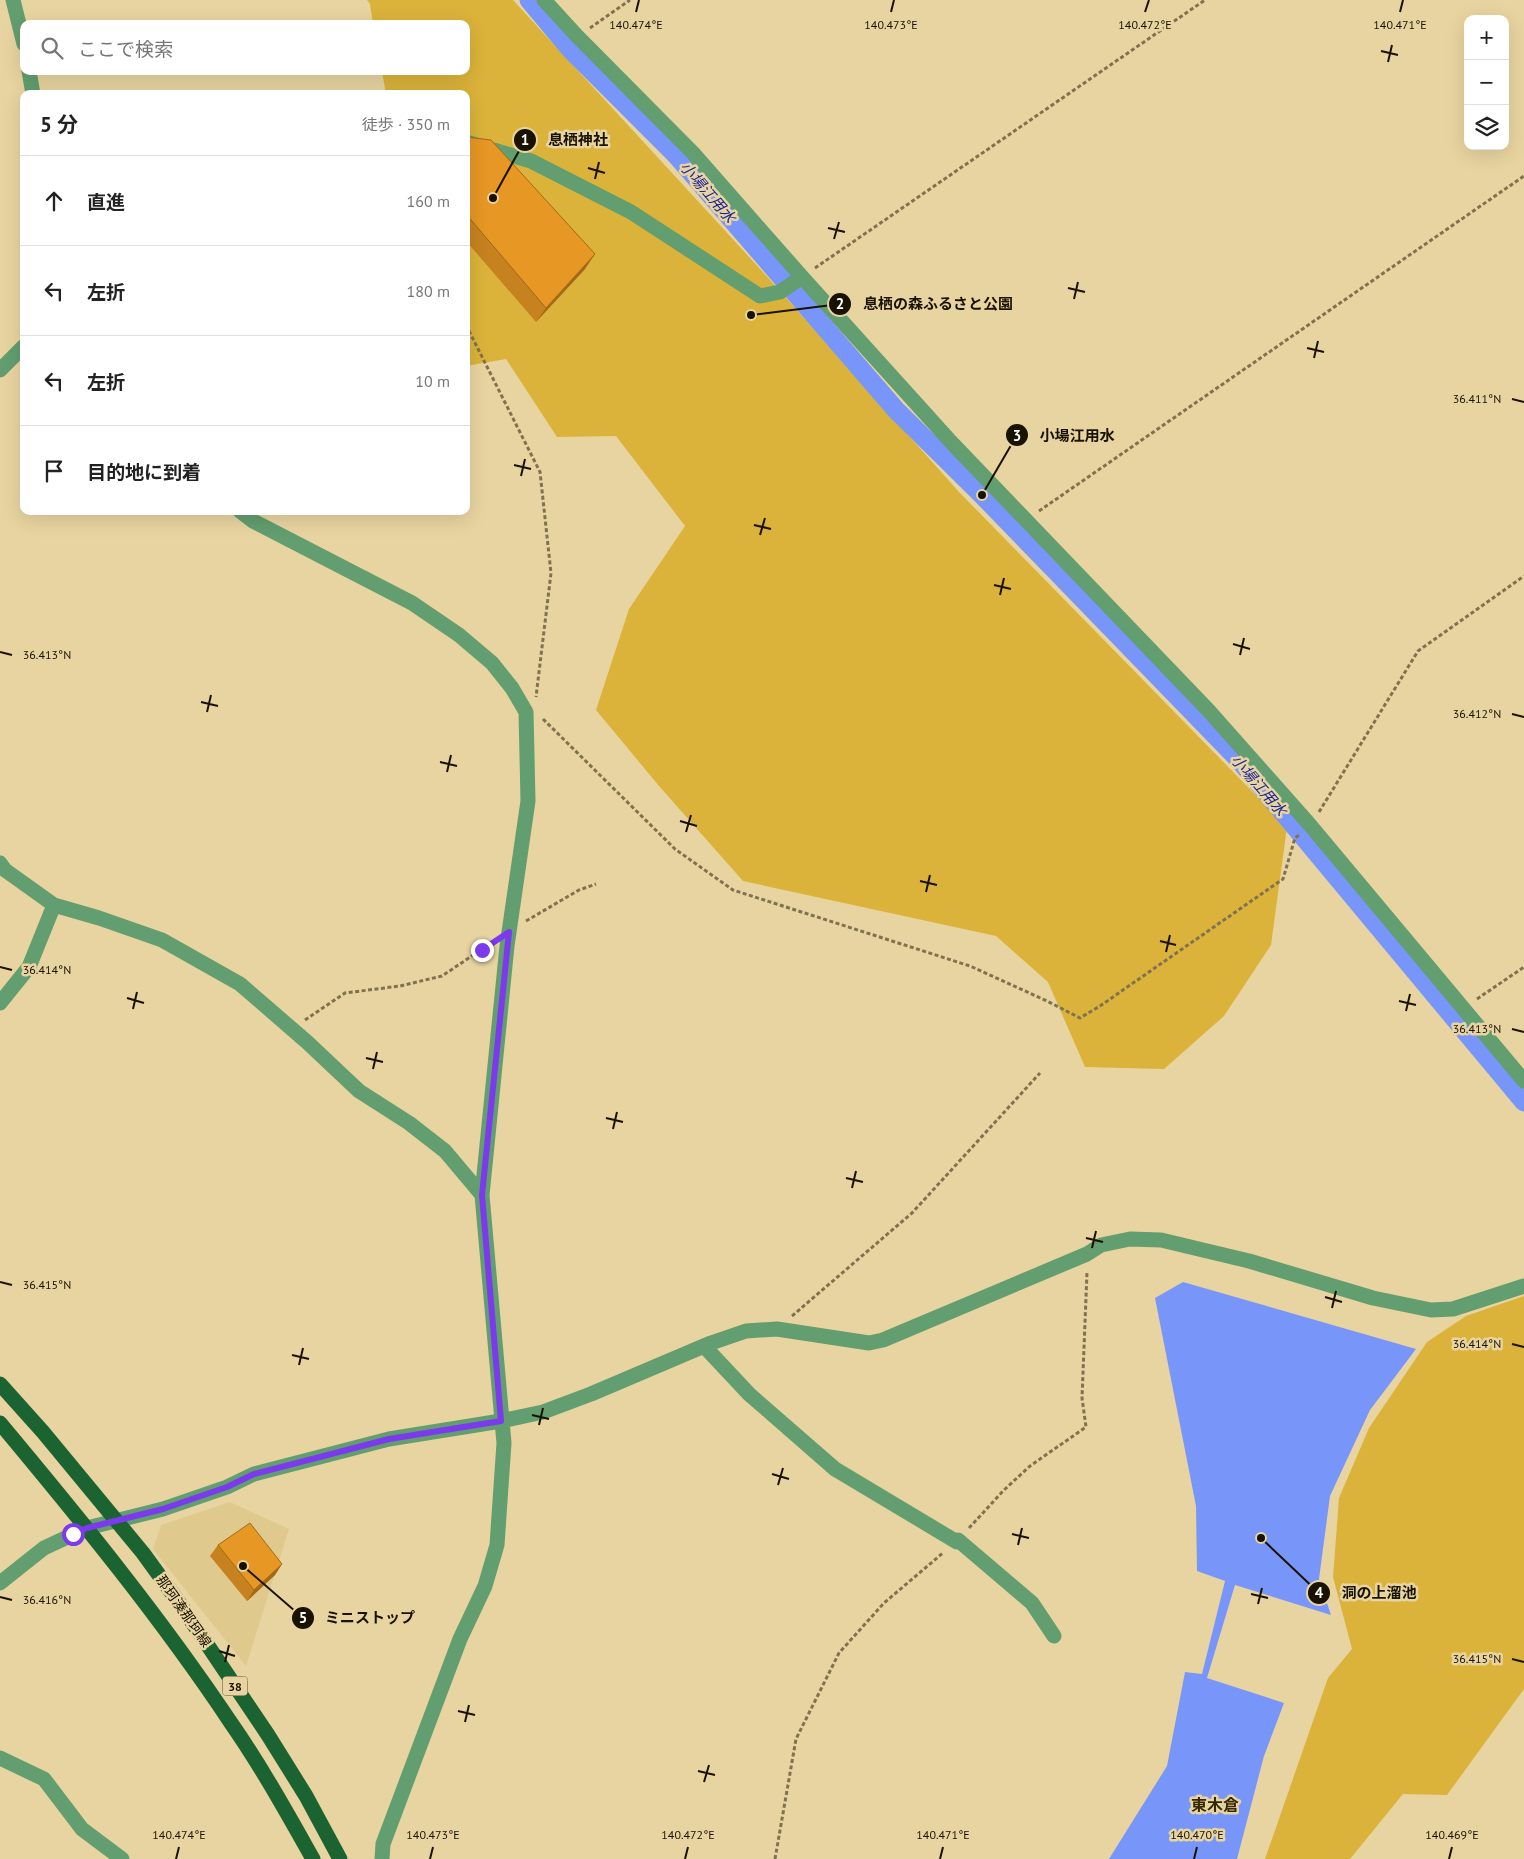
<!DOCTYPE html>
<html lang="ja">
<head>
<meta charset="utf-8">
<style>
	body { margin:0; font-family:"PT Sans","Noto Sans JP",sans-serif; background:#f2f2f2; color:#222 }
	.controls { position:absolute; right:15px; top:15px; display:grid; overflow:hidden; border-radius:10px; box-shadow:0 5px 20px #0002 }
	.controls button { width:45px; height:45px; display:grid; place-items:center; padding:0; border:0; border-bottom:1px solid #e0e0e0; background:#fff; color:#222; font:25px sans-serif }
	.stop { position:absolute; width:15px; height:15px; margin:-11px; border:4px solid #7c3aed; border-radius:50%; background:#fff }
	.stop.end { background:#7c3aed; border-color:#fff; box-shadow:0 1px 5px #0008 }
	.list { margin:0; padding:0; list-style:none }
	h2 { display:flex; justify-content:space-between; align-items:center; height:65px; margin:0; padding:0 20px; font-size:21px }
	h2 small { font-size:16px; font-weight:400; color:#767676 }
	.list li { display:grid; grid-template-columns:32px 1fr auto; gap:15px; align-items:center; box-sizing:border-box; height:90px; padding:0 20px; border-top:1px solid #e0e0e0 }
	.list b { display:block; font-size:19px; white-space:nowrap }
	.list em { font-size:16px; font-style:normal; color:#767676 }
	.icon { flex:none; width:28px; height:28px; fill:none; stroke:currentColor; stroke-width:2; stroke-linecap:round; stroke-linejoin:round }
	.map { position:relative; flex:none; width:1524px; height:1859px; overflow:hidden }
	.search { position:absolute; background:#fff; box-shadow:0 5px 20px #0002; left:20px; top:20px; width:450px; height:55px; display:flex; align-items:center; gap:12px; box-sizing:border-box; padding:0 18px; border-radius:10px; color:#767676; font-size:19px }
	.panel { position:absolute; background:#fff; box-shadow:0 5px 20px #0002; left:20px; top:90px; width:450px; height:425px; border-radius:10px }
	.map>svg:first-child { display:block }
	.built { fill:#dfc98d }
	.green { fill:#dbb33a }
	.water { fill:#7896fa }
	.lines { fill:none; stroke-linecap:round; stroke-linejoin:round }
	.canal { stroke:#7896fa; stroke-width:19 }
	.path { stroke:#807250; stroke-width:3; stroke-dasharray:4 2.5; stroke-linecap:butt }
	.street { stroke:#629e6f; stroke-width:15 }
	.primary { stroke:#1b6331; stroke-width:15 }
	.wall { fill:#c6821f }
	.shaded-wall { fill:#a16a19 }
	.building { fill:#e69724; stroke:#a16a19 }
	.route { stroke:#7c3aed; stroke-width:6 }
	.ticks { fill:none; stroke:#191201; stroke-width:2 }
	.labels { text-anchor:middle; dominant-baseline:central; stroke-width:5; stroke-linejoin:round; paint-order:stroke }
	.shield { fill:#e8d4a0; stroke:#574c31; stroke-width:1 }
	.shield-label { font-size:12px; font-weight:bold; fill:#191201 }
	.street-label { font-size:14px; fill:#191201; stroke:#e8d4a0 }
	.water-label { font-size:15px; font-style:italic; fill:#1e2799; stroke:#e8d4a0 }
	.quarter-label { font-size:16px; font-weight:bold; fill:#352801; stroke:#e8d4a0 }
	.ticks-label { font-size:12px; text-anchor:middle; fill:#191201; stroke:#e8d4a0; stroke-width:5; stroke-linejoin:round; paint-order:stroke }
	.leader { fill:none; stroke:#191201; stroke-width:2 }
	.callout-dot { fill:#191201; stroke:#e8d4a0; stroke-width:2 }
	.mark-label { font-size:15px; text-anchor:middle; font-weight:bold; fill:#fff }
	.callout-label { font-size:15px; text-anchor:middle; font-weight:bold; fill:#191201; stroke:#e8d4a0; stroke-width:5; stroke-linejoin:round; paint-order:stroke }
</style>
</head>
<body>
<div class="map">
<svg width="1524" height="1859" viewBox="0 0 1524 1859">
	<rect width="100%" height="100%" fill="#e8d4a0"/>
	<path class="built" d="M230 1502 289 1529 246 1666 153 1549 161 1525Z"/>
	<path class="green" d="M367 0H513L763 272 959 492 1287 827 1271 945 1224 1016 1164 1069 1085 1067 1048 982 996 936 743 881 659 786 596 710 629 609 685 526 616 436 557 437 506 359 466 366V94H386L382 71H466V24H373L370 4Z
		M1524 1296V1689L1447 1795 1403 1794 1350 1859H1265L1328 1678 1352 1649 1333 1577 1339 1498 1369 1428 1427 1342 1466 1316Z"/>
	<path class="water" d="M1183 1282 1416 1349 1370 1410 1330 1496 1319 1579 1331 1615 1235 1585 1207 1678 1284 1703 1264 1756 1237 1859H1109L1167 1766 1185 1672 1202 1674 1225 1581 1197 1571 1196 1506 1155 1298Z"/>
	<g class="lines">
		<path class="canal" d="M529 0 570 49 676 155 896 410 982 495 1240 761 1524 1102"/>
		<path class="path" d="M590 28 630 0
			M815 268 1205 0
			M466 325 540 472 551 573 536 697
			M1039 511 1524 176
			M543 719 675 849 733 890 970 966 1047 1001 1080 1018 1100 1006 1283 879 1295 838 1299 835
			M1319 812 1418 651 1524 576
			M526 921 579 890 596 884
			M1477 999 1524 967
			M305 1020 345 993 400 986 442 976 491 943
			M792 1316 912 1213 1040 1073
			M969 1528 1004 1490 1030 1466 1086 1427 1082 1398 1087 1272
			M775 1859 796 1739 839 1653 884 1603 944 1552"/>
		<path class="street" d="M13 0 24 44
			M544 0 577 36 693 153 802 277 951 442 1209 711 1310 825 1524 1081
			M29 71 33 94
			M466 142 531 161 631 212 760 296 780 292 802 277
			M0 370 24 346
			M240 511 253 521 412 603 459 635 492 663 512 688 526 712 528 801 507 946 482 1195 504 1443 497 1545 485 1586 460 1639 383 1844 382 1859
			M0 863 5 870 54 905 99 918 162 940 240 984 307 1042 359 1091 409 1123 445 1151 482 1195
			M0 1003 29 967 54 905
			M704 1346 749 1394 835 1469 957 1542 958 1540 1032 1603 1054 1636
			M0 1583 44 1548 87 1528 163 1509 227 1487 254 1474 389 1439 501 1421 543 1412 591 1394 711 1343 746 1331 777 1329 869 1343 883 1340 1087 1254 1101 1245 1130 1239 1161 1240 1249 1261 1373 1298 1431 1310 1453 1309 1524 1286
			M0 1758 44 1779 82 1829 122 1859"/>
		<path class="primary" d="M0 1384 43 1432 143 1553 180 1604 268 1735 306 1796 340 1859
			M0 1423C81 1520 161 1618 231 1723 261 1766 287 1813 313 1859"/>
	</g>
	<path class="wall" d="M466 137 585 269 536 322 466 241Z
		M218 1545 282 1564 275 1575 247 1601 210 1556Z"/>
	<path class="shaded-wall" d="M595 254 585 269 536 322 546 308Z
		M282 1564 275 1575 247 1601 254 1590Z"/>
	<path class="building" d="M466 137 491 140 595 254 546 308 466 214Z
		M250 1523 282 1564 254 1590 218 1545Z"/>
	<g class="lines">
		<path class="route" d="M73 1534 87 1528 163 1509 227 1487 254 1474 389 1439 501 1421 482 1195 509 932 482 950"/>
	</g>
	<path class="ticks" d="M636 12 639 0M891 12 894 0M1145 12 1149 0M1400 12 1403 0M1381 51 1398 55M1388 62 1392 45M588 168 605 173M595 179 599 162M828 228 845 232M834 239 839 222M1068 288 1085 292M1074 299 1078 282M1307 348 1324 352M1314 358 1318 341M1512 399 1524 402M514 465 531 469M521 476 525 459M754 525 771 529M760 535 765 518M994 585 1011 589M1000 595 1004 578M1233 644 1250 649M0 652 12 655M1240 655 1244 638M201 702 218 706M207 712 211 695M1512 714 1524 717M440 762 457 766M447 772 451 755M680 821 697 826M686 832 691 815M920 881 937 885M926 892 930 875M1160 941 1176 945M1166 952 1170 935M0 967 12 970M127 998 144 1003M1399 1001 1416 1005M133 1009 137 992M1406 1011 1410 994M1512 1029 1524 1032M366 1058 383 1062M373 1069 377 1052M606 1118 623 1122M613 1129 617 1112M846 1178 863 1182M852 1188 856 1171M1086 1238 1103 1242M1092 1248 1096 1231M0 1282 12 1285M1325 1297 1342 1302M1332 1308 1336 1291M1512 1344 1524 1347M292 1355 309 1359M299 1365 303 1348M532 1415 549 1419M539 1425 543 1408M772 1474 789 1479M778 1485 783 1468M1012 1534 1029 1538M1018 1545 1022 1528M1251 1594 1268 1598M0 1597 12 1600M1258 1604 1262 1588M219 1651 235 1656M1512 1659 1524 1662M225 1662 229 1645M458 1711 475 1715M465 1722 469 1705M698 1771 715 1775M704 1782 709 1765M176 1859 179 1847M430 1859 433 1847M685 1859 688 1847M940 1859 943 1847M1194 1859 1197 1847M1449 1859 1452 1847"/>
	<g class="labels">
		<rect class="shield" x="222.5" y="1676.5" width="25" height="19" rx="4"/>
		<g class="shield-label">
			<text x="235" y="1686">38</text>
		</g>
		<g class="street-label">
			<text transform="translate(184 1611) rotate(55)">那珂湊那珂線</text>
		</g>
		<g class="water-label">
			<text transform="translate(708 192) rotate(49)">小場江用水</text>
			<text transform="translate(1259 785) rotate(49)">小場江用水</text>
		</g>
		<g class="quarter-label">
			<text x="1215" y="1805">東木倉</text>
		</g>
	</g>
	<g class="ticks-label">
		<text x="636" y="29">140.474°E</text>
		<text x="891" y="29">140.473°E</text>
		<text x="1145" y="29">140.472°E</text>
		<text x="1400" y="29">140.471°E</text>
		<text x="1477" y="403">36.411°N</text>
		<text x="47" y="659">36.413°N</text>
		<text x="1477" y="718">36.412°N</text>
		<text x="47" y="974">36.414°N</text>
		<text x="1477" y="1033">36.413°N</text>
		<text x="47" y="1289">36.415°N</text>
		<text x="1477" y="1348">36.414°N</text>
		<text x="47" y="1604">36.416°N</text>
		<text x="1477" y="1663">36.415°N</text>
		<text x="179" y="1839">140.474°E</text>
		<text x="433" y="1839">140.473°E</text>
		<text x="688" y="1839">140.472°E</text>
		<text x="943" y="1839">140.471°E</text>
		<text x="1197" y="1839">140.470°E</text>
		<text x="1452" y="1839">140.469°E</text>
	</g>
	<path class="leader" d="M493 198L525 140M751 315L840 304M982 495L1017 435M1261 1538L1319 1593M243 1566L303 1618"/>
	<g class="callout-dot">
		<circle cx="493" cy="198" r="5"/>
		<circle cx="751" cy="315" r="5"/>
		<circle cx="982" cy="495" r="5"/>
		<circle cx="1261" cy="1538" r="5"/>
		<circle cx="243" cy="1566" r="5"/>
		<circle cx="525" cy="140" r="12"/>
		<circle cx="840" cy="304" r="12"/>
		<circle cx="1017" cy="435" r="12"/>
		<circle cx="1319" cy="1593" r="12"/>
		<circle cx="303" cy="1618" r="12"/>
	</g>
	<g class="mark-label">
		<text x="525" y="145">1</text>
		<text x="840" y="309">2</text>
		<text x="1017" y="441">3</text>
		<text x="1319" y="1598">4</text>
		<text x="303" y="1623">5</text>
	</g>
	<g class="callout-label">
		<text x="578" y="145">息栖神社</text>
		<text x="938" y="309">息栖の森ふるさと公園</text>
		<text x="1077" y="441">小場江用水</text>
		<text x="1379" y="1598">洞の上溜池</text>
		<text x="370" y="1623">ミニストップ</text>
	</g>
</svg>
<div class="controls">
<button>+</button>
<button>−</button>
<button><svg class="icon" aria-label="layers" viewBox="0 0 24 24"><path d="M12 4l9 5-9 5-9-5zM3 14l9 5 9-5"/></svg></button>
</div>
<div class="stop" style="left:73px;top:1534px"></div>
<div class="stop end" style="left:482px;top:950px"></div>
<div class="search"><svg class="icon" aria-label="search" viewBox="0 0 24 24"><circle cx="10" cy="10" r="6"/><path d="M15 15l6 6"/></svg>ここで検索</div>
<section class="panel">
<h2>5 分<small>徒歩 · 350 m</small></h2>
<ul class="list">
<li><svg class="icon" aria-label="ahead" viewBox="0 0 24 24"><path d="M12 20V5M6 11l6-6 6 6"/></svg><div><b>直進</b></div><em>160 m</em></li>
<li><svg class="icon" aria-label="left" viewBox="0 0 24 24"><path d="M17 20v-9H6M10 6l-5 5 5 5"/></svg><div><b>左折</b></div><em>180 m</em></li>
<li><svg class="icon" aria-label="left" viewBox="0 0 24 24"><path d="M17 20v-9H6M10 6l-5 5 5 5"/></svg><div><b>左折</b></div><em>10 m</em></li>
<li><svg class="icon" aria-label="arrive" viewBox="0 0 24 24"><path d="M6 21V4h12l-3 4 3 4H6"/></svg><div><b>目的地に到着</b></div></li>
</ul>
</section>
</div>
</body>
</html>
